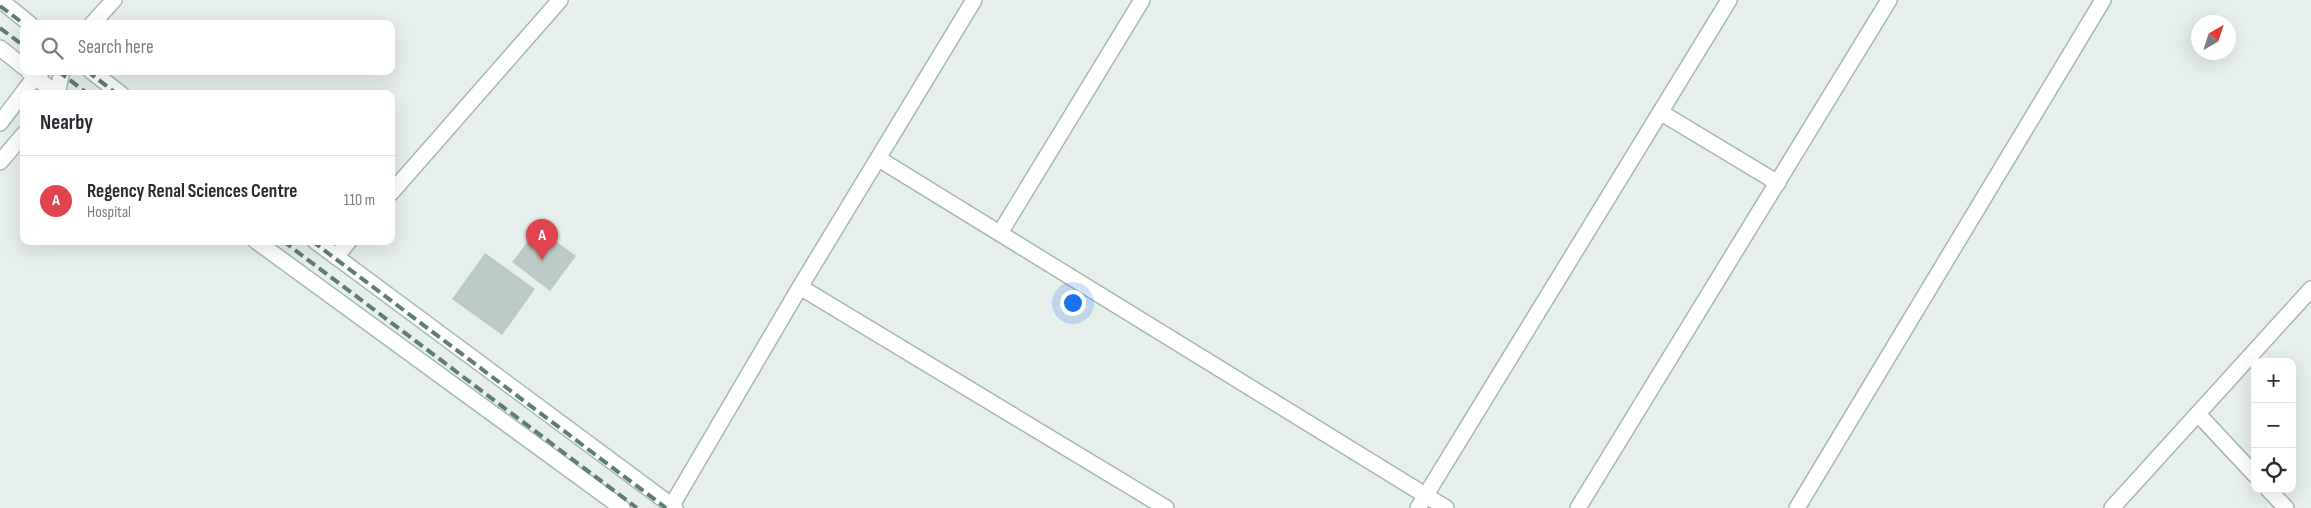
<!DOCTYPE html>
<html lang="en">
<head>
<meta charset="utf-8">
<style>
	body { margin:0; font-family:"Sofia Sans Condensed",sans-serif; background:#f7f7f7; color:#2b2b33 }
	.controls { position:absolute; right:15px; bottom:15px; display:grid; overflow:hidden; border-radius:10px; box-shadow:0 5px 20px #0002 }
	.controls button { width:45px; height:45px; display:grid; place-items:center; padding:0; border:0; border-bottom:1px solid #e1e1e2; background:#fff; color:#2b2b33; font:25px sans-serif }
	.compass { position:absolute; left:2191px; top:15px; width:45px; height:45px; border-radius:50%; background:#fff; box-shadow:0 5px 20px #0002; rotate:39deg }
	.you { position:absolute; left:1072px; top:302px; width:18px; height:18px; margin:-12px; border:4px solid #fff; border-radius:50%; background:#1a73e8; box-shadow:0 0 0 8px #1a73e833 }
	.badge { display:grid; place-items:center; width:32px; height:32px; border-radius:50%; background:#855347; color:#fff; font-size:16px; font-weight:700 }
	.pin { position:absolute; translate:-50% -41px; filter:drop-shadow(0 1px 2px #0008) }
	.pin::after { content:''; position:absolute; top:26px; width:18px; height:15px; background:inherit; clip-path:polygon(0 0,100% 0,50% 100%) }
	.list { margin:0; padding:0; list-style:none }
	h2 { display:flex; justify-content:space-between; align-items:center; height:65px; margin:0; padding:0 20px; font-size:21px }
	h2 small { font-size:16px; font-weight:400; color:#7c7c81 }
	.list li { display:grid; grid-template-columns:32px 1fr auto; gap:15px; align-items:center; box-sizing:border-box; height:90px; padding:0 20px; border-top:1px solid #e1e1e2 }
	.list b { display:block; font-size:19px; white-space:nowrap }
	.list p { margin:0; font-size:16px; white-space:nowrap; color:#7c7c81 }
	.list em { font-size:16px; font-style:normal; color:#7c7c81 }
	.icon { flex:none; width:28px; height:28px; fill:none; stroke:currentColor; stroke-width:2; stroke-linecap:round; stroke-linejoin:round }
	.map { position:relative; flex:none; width:2311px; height:508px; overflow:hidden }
	.search { position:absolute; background:#fff; box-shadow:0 5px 20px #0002; left:20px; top:20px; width:375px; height:55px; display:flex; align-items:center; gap:12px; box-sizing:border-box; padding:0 18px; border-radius:10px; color:#7c7c81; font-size:19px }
	.panel { position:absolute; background:#fff; box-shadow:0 5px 20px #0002; left:20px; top:90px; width:375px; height:155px; border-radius:10px }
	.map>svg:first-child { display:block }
	.building { fill:#bbcac4 }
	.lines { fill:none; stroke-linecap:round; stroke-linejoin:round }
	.street-casing { stroke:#a8b8b2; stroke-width:18 }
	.secondary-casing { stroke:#a4bbb3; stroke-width:18 }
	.street { stroke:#fff; stroke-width:15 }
	.secondary { stroke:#fff; stroke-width:15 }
	.rail { stroke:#5f7d75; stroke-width:4; stroke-dasharray:10 5; stroke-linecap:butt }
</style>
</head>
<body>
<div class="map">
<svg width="2311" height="508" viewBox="0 0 2311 508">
	<rect width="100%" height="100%" fill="#e6efeb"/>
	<path class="building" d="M538 228 576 256 550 291 512 262Z
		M485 253 535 289 502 335 452 299Z"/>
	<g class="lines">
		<defs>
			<path id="street" d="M92 24 114 0
				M1660 112 1778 183
				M879 159 1446 508
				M391 193 560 0
				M1000 233 1142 0
				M336 257 349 241
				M800 287 1166 508
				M2198 414 2255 475
				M2268 489 2286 508
				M672 505 800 287 974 0
				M1418 508 1729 0
				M1578 508 1889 0
				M1797 508 2103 0
				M2112 508 2311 289"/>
			<path id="secondary" d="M0 0 30 24
				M0 48 24 67
				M91 71 121 94
				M29 72 57 94
				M57 94 62 71
				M0 123 35 77 42 71
				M0 162 24 134
				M256 241 622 508
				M315 241 675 508"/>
		</defs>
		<use href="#street" class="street-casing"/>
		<use href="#secondary" class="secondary-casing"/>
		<use href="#street" class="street"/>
		<use href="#secondary" class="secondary"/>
		<path class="rail" d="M0 6 24 24
			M0 28 24 46
			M58 71 88 94
			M87 71 117 94
			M283 241 637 508
			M312 241 666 508"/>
	</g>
</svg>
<div class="controls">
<button>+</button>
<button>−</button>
<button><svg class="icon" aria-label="locate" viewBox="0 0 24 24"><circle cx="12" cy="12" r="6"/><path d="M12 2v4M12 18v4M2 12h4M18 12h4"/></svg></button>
</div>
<svg class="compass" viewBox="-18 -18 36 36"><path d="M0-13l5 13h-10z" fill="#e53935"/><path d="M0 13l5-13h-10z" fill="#7c7c81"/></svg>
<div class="you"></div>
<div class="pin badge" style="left:542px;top:260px;background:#e0444e">A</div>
<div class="search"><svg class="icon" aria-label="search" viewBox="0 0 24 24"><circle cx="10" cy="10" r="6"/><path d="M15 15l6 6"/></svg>Search here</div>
<section class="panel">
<h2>Nearby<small></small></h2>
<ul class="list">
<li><span class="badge" style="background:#e0444e">A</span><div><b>Regency Renal Sciences Centre</b><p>Hospital</p></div><em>110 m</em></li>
</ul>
</section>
</div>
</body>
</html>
